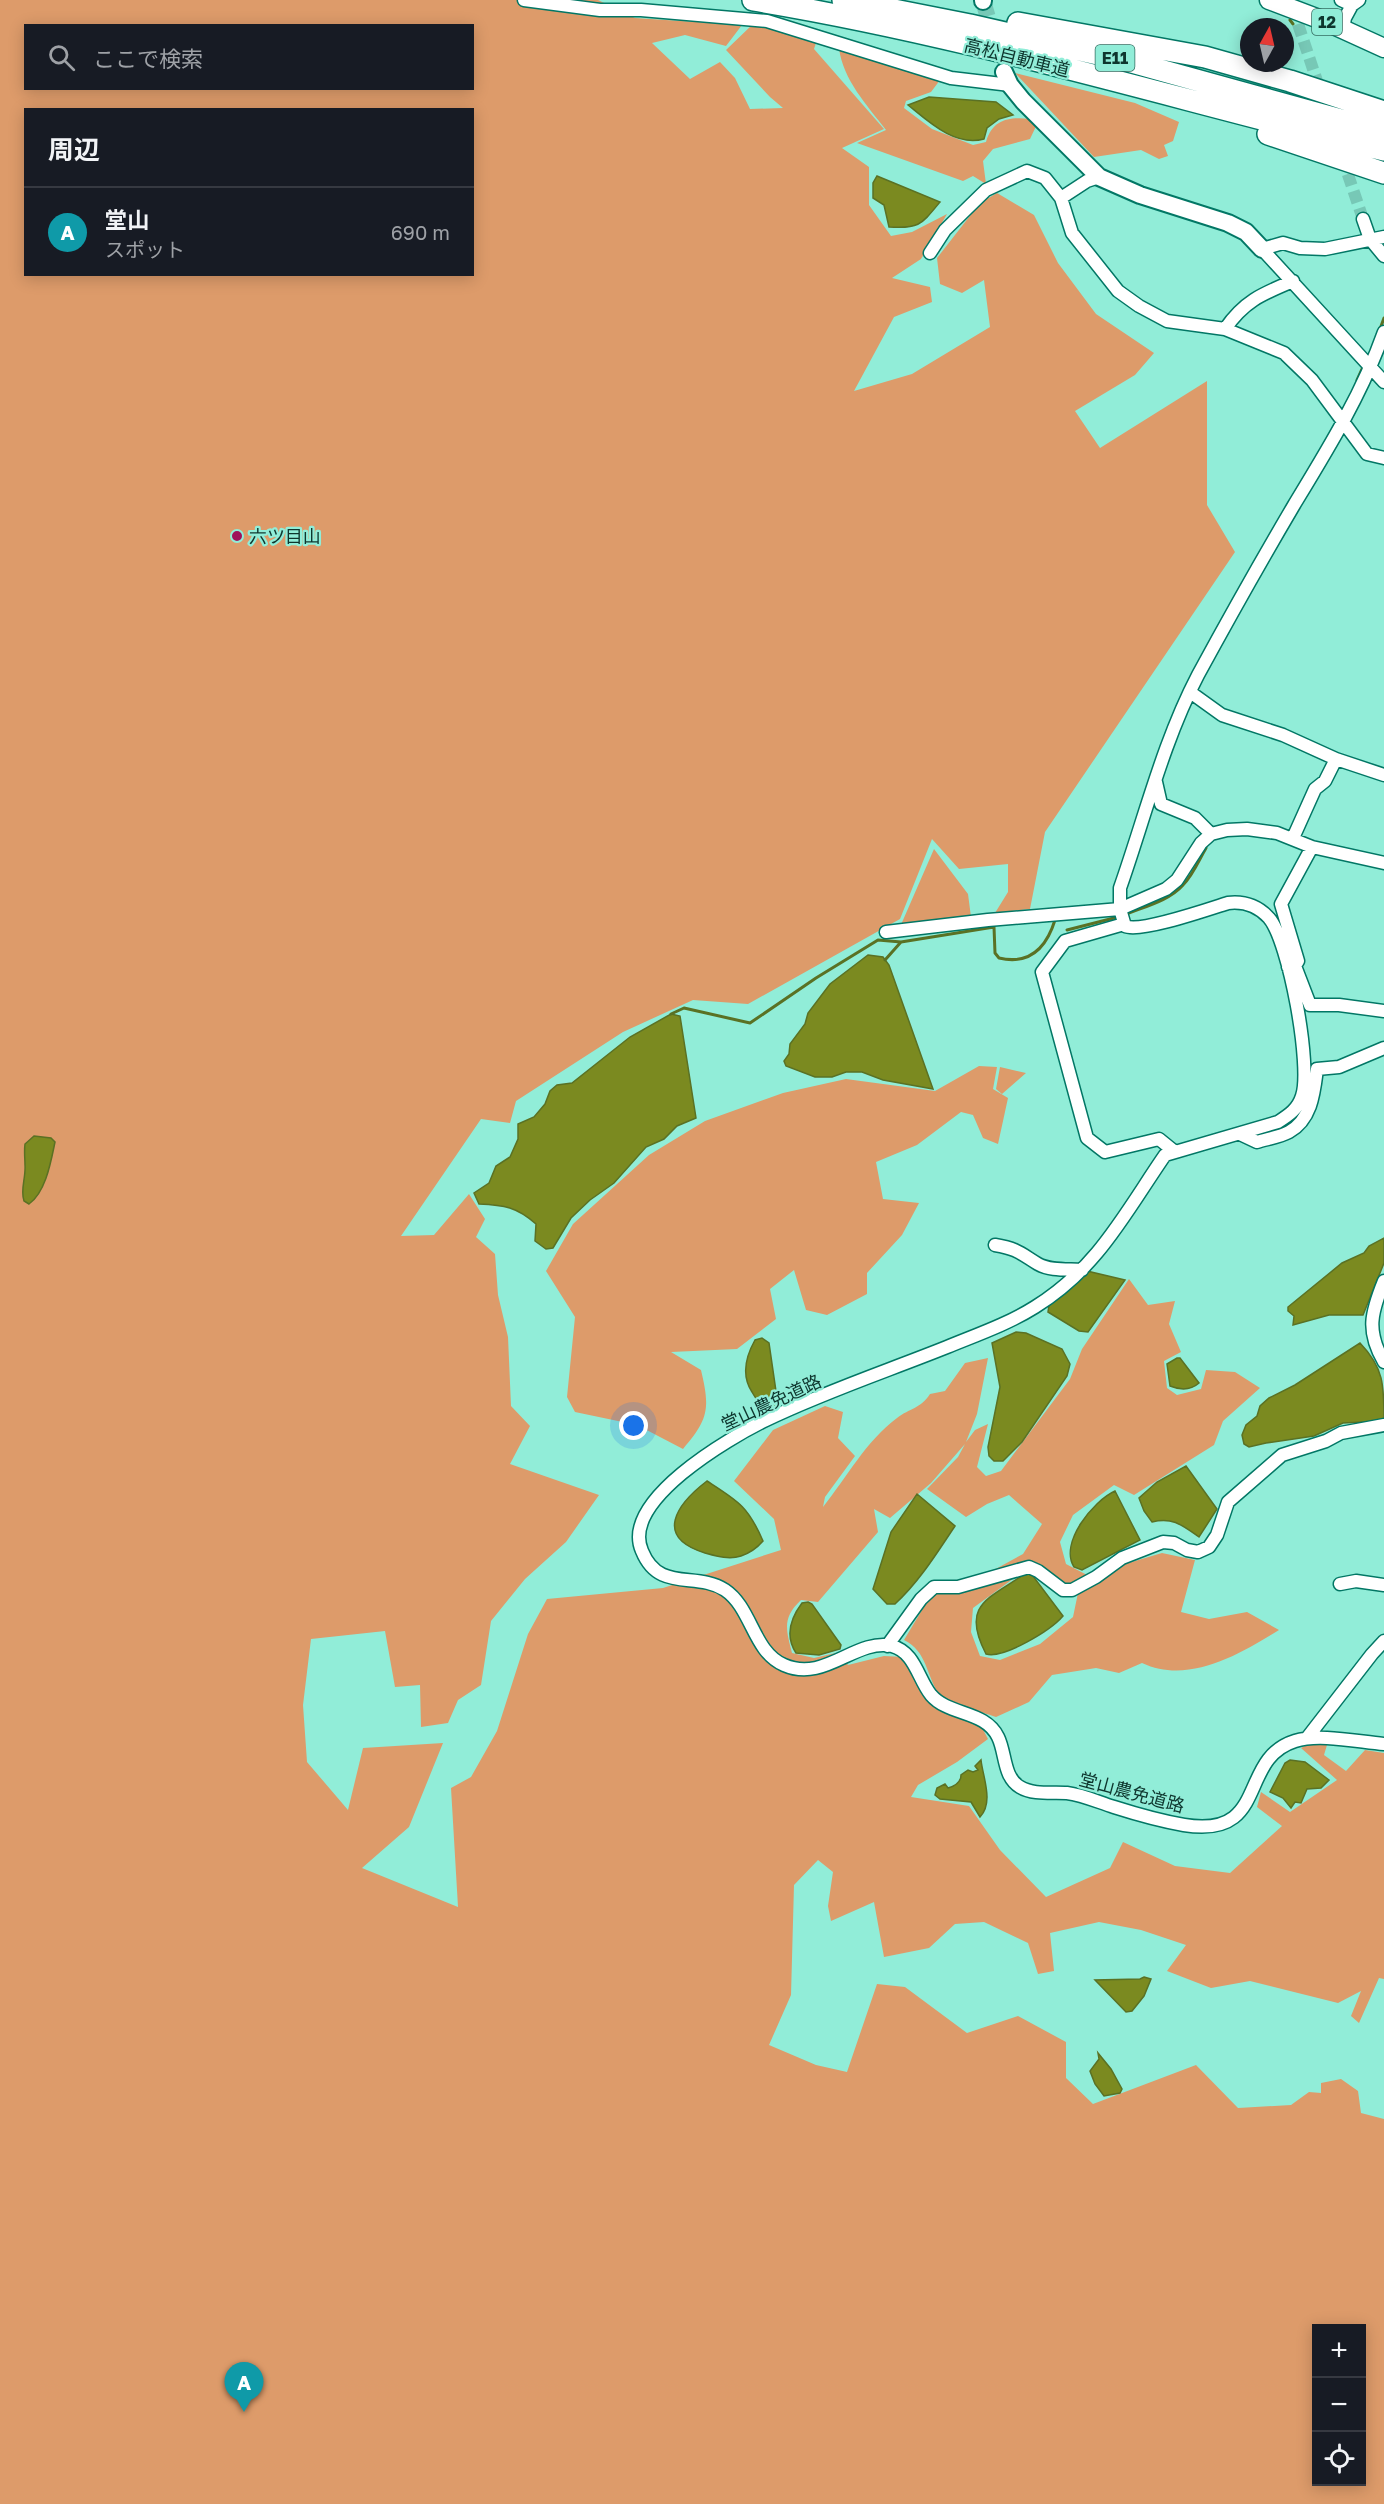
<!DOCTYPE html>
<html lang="ja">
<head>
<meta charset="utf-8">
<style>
	body { margin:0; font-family:"Golos Text","Noto Sans JP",sans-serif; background:#242831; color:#f1f3f6 }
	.controls { position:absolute; right:18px; bottom:18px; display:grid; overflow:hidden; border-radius:0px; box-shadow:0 3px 15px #0003 }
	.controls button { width:54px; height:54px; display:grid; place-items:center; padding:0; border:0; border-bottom:2px solid #363941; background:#171b24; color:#f1f3f6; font:30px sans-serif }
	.compass { position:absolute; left:1240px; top:18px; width:54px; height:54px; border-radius:50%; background:#171b24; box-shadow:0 3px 15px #0003; rotate:8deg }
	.you { position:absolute; left:634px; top:1426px; width:21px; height:21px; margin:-15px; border:4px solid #fff; border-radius:50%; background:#1a73e8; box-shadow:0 0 0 9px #1a73e833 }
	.badge { display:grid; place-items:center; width:39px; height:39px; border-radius:50%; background:#ea580c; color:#fff; font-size:20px; font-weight:700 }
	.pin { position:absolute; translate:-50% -50px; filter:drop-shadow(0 2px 3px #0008) }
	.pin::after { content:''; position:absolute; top:32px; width:21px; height:18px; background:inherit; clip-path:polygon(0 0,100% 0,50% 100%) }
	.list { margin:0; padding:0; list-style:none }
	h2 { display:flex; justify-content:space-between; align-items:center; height:78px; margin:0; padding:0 24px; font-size:26px }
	h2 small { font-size:20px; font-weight:400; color:#9ea1a6 }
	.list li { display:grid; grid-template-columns:39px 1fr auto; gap:18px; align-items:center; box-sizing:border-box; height:90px; padding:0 24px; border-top:2px solid #363941 }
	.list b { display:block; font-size:22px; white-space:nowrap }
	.list p { margin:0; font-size:20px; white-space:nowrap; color:#9ea1a6 }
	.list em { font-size:20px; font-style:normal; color:#9ea1a6 }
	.icon { flex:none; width:33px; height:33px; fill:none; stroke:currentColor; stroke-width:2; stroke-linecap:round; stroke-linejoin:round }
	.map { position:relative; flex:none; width:1384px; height:2504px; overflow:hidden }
	.search { position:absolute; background:#171b24; box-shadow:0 3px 15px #0003; left:24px; top:24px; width:450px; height:66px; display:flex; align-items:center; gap:15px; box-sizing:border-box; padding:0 21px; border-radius:0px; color:#9ea1a6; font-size:22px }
	.panel { position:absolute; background:#171b24; box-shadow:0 3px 15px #0003; left:24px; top:108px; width:450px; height:168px; border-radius:0px }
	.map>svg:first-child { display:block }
	.green { fill:#dd9b6a; fill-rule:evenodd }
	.water { fill:#7b8a20; stroke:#5a7124; stroke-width:1.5 }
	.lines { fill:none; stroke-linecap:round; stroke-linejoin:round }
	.stream { stroke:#5a7124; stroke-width:3 }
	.street-tunnel { stroke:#77c8b6; stroke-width:12; stroke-dasharray:12 6; stroke-linecap:butt }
	.secondary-tunnel { stroke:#77c8b6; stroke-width:16; stroke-dasharray:16 8; stroke-linecap:butt }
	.street-casing { stroke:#027765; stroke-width:15 }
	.secondary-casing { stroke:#027765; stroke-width:20 }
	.primary-casing { stroke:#027765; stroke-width:21 }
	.highway-casing { stroke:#027765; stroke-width:24 }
	.street { stroke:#fff; stroke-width:12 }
	.secondary { stroke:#fff; stroke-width:16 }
	.primary { stroke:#fff; stroke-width:18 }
	.highway { stroke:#fff; stroke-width:21 }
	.poi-dot { fill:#9f105a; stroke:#91edd8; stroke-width:2 }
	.labels { text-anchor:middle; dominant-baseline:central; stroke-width:4.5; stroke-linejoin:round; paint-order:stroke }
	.shield { fill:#91edd8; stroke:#356d61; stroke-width:1.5 }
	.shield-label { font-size:16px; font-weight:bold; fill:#0e362e }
	.street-label { font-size:18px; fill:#0e362e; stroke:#91edd8 }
	.poi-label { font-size:18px; fill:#0e362e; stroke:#91edd8; text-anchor:start }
</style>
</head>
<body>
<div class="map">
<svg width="1384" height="2504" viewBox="0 0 1384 2504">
	<rect width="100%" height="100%" fill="#91edd8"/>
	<path class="green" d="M0 0H598L635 18 742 25 726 46 685 35 652 43 690 79 720 62 735 78 750 109 783 108 770 97 726 50 753 24 784 29 817 40 814 49 884 129 842 148 869 167V205L891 236 912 232 947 214 921 259 892 278 930 287 932 302 894 317 854 391 912 374 990 327 984 280 962 293 940 284 937 258 980 203 997 193 1034 215 1058 263 1096 314 1154 353 1135 375 1075 411 1100 448 1207 381V505L1235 552 1045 832 1030 909 995 913 1008 892V864L959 869 932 839 900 919 748 1004 693 1000 623 1032 516 1101 510 1123 481 1119 401 1236 434 1235 469 1194 485 1219 476 1237 495 1254 498 1295 508 1337 511 1406 530 1426 510 1464 599 1495 566 1542 525 1579 491 1621 481 1685 458 1700 448 1723 421 1727 420 1685 395 1687 385 1631 311 1639 303 1705 307 1762 348 1810 363 1748 443 1743 409 1827 362 1868 458 1907 451 1788 471 1777 497 1731 528 1634 547 1599 663 1588 781 1550 774 1519 734 1481 773 1430 825 1406 843 1412 838 1438 855 1456 825 1497 823 1507C847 1477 866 1441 897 1418 910 1408 920 1409 930 1394L945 1391 965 1363 988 1358 977 1414 966 1442 975 1430 988 1424 977 1467 986 1476 1001 1471 1070 1379 1082 1349 1129 1279 1148 1305 1175 1301 1169 1324 1181 1352 1164 1361 1167 1388 1177 1395 1201 1389 1206 1370 1235 1372 1260 1388 1223 1421 1214 1445 1134 1495 1114 1485 1073 1515 1060 1542 1066 1564 1087 1575 1067 1585 1034 1565 981 1577 1023 1554 1042 1524 1009 1495 987 1504 966 1517 927 1489 958 1457 965 1444 931 1483 890 1518 874 1509 878 1532 818 1602 801 1600C782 1618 786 1629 792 1653L814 1658 840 1652 848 1665 884 1656 904 1657 931 1703 979 1722 988 1739 957 1762 918 1785 911 1797 969 1806 1000 1850 1046 1897 1110 1868 1123 1842 1175 1866 1230 1873 1282 1826 1257 1807 1261 1792 1290 1812 1337 1780 1301 1748 1311 1743 1327 1745 1324 1755 1346 1771 1365 1750 1384 1753V1979L1379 1978 1359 2023 1351 2016 1361 1991 1338 2003 1250 1981 1211 1988 1167 1971 1186 1945 1141 1930 1099 1922 1050 1933 1054 1971 1038 1974 1028 1943 984 1922 955 1924 929 1948 884 1957 874 1902 831 1921 828 1906 833 1872 818 1860 794 1885 791 1995 769 2045 816 2065 847 2072 877 1984 905 1987 967 2033 1018 2016 1066 2042V2078L1093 2104 1196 2065 1238 2108 1291 2105 1309 2092 1321 2093V2083L1341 2079 1358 2091 1361 2113 1384 2119V2504H0ZM26 26H472V88H26ZM26 110H472V274H26ZM1316 2328H1362V2482H1316Z
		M839 48 940 80 931 92 906 101 904 108 932 129 973 145 986 142C994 115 1015 117 1039 120L1030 139 993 149 983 161 986 184 973 176 963 181 857 143 886 130C867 105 843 80 839 48Z
		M1015 73 1135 103 1179 122 1173 141 1164 145 1168 156 1159 159 1141 150 1094 157Z
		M934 849 968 894 971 917 900 927Z
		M979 1066 997 1067 993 1089 1008 1098 998 1144 983 1138 973 1115 961 1112 917 1145 876 1162 883 1199 919 1203 902 1235 867 1273V1294L827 1315 806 1310 794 1270 770 1289 776 1319 737 1349 671 1352 701 1370C710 1408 709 1419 683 1449L637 1425 575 1412 567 1397 575 1317 546 1271 573 1224 649 1155 705 1121 783 1093 846 1079 935 1091Z
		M1000 1067 1026 1073 1002 1094 996 1089Z
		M1162 1553 1195 1560 1181 1612 1209 1619 1247 1612 1279 1630C1240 1654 1189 1685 1142 1663L1119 1673 1096 1668 1052 1675 1029 1702 996 1717C981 1711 948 1706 939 1694 926 1675 927 1651 904 1640L925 1605 937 1591 1021 1573 973 1608 971 1632 980 1656 1000 1660 1040 1644 1073 1617 1078 1593 1125 1564Z"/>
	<path class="water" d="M929 97 996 102 1013 115 999 119 987 128 984 139C955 147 929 122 908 105Z
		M877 176 940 202C921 225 919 229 889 227L884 205 873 198V183Z
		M868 955 883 957 889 965 933 1089 883 1080 862 1072H846L832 1077H815L786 1066 784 1061 789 1054 790 1044 805 1024 808 1013 830 984Z
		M671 1014 680 1016 696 1118 677 1126 664 1139 646 1147 614 1183 590 1200 571 1218 553 1248 546 1249 535 1241 536 1224C517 1207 504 1205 479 1204L474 1193 489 1183 496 1166 510 1157 518 1139V1124L534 1117 545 1104 550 1091 557 1085 572 1083 630 1037Z
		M34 1136 51 1138 55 1142C51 1161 46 1192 29 1204L24 1201C20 1190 26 1178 25 1165 25 1158 24 1152 25 1144Z
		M1384 1238V1263L1363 1315H1329L1293 1325 1294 1316 1288 1311V1307L1342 1263 1364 1253 1369 1246Z
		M1087 1271 1125 1280 1088 1332 1079 1331 1048 1312 1049 1305Z
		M1016 1332 1026 1333 1062 1349 1070 1364 1067 1376 1022 1442 1003 1461H994L989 1456 988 1447 1000 1387 992 1343Z
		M762 1338 769 1343 779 1412 767 1415 763 1414C761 1403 757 1401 752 1392 741 1375 746 1356 755 1340Z
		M1360 1343C1384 1368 1384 1385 1384 1421L1343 1423 1314 1436 1266 1443 1249 1447 1244 1444 1242 1435 1246 1425 1257 1416 1260 1406 1269 1398 1295 1385Z
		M1177 1358H1180L1199 1383C1190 1391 1180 1390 1170 1386L1167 1364Z
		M1186 1466 1217 1509 1199 1537C1182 1525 1173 1517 1152 1522L1144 1511 1139 1498 1157 1482Z
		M707 1481C738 1501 748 1506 763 1541 757 1548 750 1553 741 1556 729 1560 716 1556 705 1553 653 1537 677 1504 707 1481Z
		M1115 1491 1140 1540 1082 1570 1074 1567C1059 1543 1093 1501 1115 1491Z
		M917 1494 955 1526C937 1553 919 1582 895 1604H887L873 1589 891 1532Z
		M1026 1573 1033 1576 1063 1616C1051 1630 1004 1659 986 1654 960 1604 989 1599 1026 1573Z
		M808 1602 812 1604 841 1645 840 1649 819 1655 796 1653C785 1636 790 1619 802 1603Z
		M981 1760C983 1778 994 1802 980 1817L971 1802 940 1799 935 1795 937 1788 945 1784 948 1788C955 1786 961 1782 961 1775L968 1770 973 1772 978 1770 975 1766Z
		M1290 1760 1305 1762 1329 1780 1321 1788 1307 1789 1301 1803 1295 1802 1291 1808 1283 1798 1270 1792 1285 1763Z
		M1144 1977 1151 1979 1144 1996 1132 2011 1126 2012 1095 1980 1140 1979Z
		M1098 2053 1111 2069 1122 2089 1120 2093 1104 2096 1095 2084 1090 2071 1099 2059Z"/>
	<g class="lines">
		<path class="stream" d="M1290 20 1293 24
			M1380 329 1384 318
			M1357 380 1362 369
			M1124 915C1143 907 1169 901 1183 885 1193 875 1199 860 1206 848
			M1067 930 1118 917
			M885 960 901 942
			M671 1014 684 1008 750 1023 816 978 878 940 901 942 994 927 995 953 999 958C1029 965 1046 949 1055 920"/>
		<path class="street-tunnel" d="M1298 24 1321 93
			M1342 157 1363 219"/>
		<path class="secondary-tunnel" d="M983 1 994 38"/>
		<defs>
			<path id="street" d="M524 0 600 10H641L767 21 951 78 1010 85
				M1341 0 1352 5 1359 0
				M1343 29 1345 18 1352 5
				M1061 198 1087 181 1099 177
				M1363 219 1370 239 1384 256
				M1262 249 1384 382
				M1262 249 1283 243 1300 248 1325 249 1384 237
				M930 253 945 230 986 190 1027 171 1045 178 1061 198 1072 233 1118 291 1139 306 1167 321 1225 329 1284 353 1312 380 1367 454 1384 458
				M1225 329C1244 301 1262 294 1293 281
				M1384 332C1362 394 1328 449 1294 505 1261 561 1229 618 1198 675 1163 742 1145 817 1120 888V909L1166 889 1177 880 1201 843 1211 834 1227 830 1247 829 1277 833 1312 847 1384 863
				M1190 692 1222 715 1283 735 1336 759 1384 775
				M1156 782 1161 804 1195 818 1211 834
				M1293 838 1315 789 1325 781 1336 759
				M1124 924 1065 941 1042 972 1087 1138 1105 1152 1159 1139 1175 1152
				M886 932 988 920 1120 909 1125 926C1140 933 1209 909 1228 903 1245 901 1258 906 1269 918 1289 941 1312 1067 1302 1096 1298 1109 1289 1115 1278 1122L1165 1155C1125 1213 1098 1268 1035 1307 1008 1324 976 1335 947 1347 887 1371 824 1392 766 1420 729 1438 620 1501 642 1551 659 1593 696 1571 725 1590 752 1608 753 1652 784 1665 825 1683 855 1638 892 1646 915 1652 918 1679 931 1695 949 1716 985 1710 998 1737 1006 1753 1003 1777 1020 1787 1033 1795 1052 1792 1067 1793 1083 1795 1098 1802 1114 1807 1136 1814 1161 1821 1184 1825 1270 1839 1237 1759 1295 1741 1319 1733 1359 1742 1384 1744
				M1295 966 1310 1005H1339L1384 1011
				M1288 967 1295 966 1298 961 1281 904 1312 847
				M1240 1134 1257 1142C1266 1139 1280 1137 1289 1132 1312 1119 1314 1092 1317 1069L1339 1067 1384 1048
				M995 1245C1018 1249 1020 1253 1038 1264 1050 1271 1068 1269 1082 1270
				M1384 1281C1371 1313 1366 1331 1384 1362
				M1340 1584 1356 1581 1384 1585
				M887 1646 921 1599 934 1587H958L1029 1567 1038 1571 1063 1590H1072L1096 1577 1122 1558 1163 1542 1174 1543 1187 1550 1198 1552 1209 1547 1217 1535 1228 1502 1282 1455 1326 1441 1341 1433 1384 1425
				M1307 1738 1372 1654 1384 1641"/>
			<path id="secondary" d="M983 0V1
				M1004 72 1010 85 1023 101 1099 177 1140 195 1228 223 1246 232 1262 249"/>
			<path id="primary" d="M1269 0 1327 22 1384 48"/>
			<path id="highway" d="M753 0C967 35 1174 99 1384 150
				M843 0 970 25 1124 60 1384 132
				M1018 23 1205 57 1290 81 1384 112
				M1268 134 1384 173"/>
		</defs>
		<use href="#street" class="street-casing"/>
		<use href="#secondary" class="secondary-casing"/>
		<use href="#primary" class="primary-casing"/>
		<use href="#highway" class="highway-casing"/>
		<use href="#street" class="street"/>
		<use href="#secondary" class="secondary"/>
		<use href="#primary" class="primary"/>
		<use href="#highway" class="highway"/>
	</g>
	<circle class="poi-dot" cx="237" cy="536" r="6"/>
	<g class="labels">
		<g class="shield">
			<rect x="1312" y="9" width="30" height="26" rx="4.5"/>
			<rect x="1095.5" y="45" width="39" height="26" rx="4.5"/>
		</g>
		<g class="shield-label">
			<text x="1327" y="22">12</text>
			<text x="1115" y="58">E11</text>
		</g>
		<g class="street-label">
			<text transform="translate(1017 57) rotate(14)">高松自動車道</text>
			<text transform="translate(771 1402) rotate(-25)">堂山農免道路</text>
			<text transform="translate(1132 1792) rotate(15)">堂山農免道路</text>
		</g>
		<g class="poi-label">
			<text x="249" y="536">六ツ目山</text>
		</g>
	</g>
</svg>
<div class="controls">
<button>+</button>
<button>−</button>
<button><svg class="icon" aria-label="locate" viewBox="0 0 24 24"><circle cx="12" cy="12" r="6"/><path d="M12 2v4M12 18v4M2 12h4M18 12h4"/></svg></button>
</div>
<svg class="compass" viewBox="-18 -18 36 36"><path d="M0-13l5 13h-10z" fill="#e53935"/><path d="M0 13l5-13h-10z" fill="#9ea1a6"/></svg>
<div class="you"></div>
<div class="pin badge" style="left:244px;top:2412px;background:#0f9aa8">A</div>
<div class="search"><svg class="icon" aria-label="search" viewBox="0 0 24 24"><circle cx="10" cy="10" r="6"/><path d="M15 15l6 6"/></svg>ここで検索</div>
<section class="panel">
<h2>周辺<small></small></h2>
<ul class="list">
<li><span class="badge" style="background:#0f9aa8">A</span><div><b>堂山</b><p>スポット</p></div><em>690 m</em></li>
</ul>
</section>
</div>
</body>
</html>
